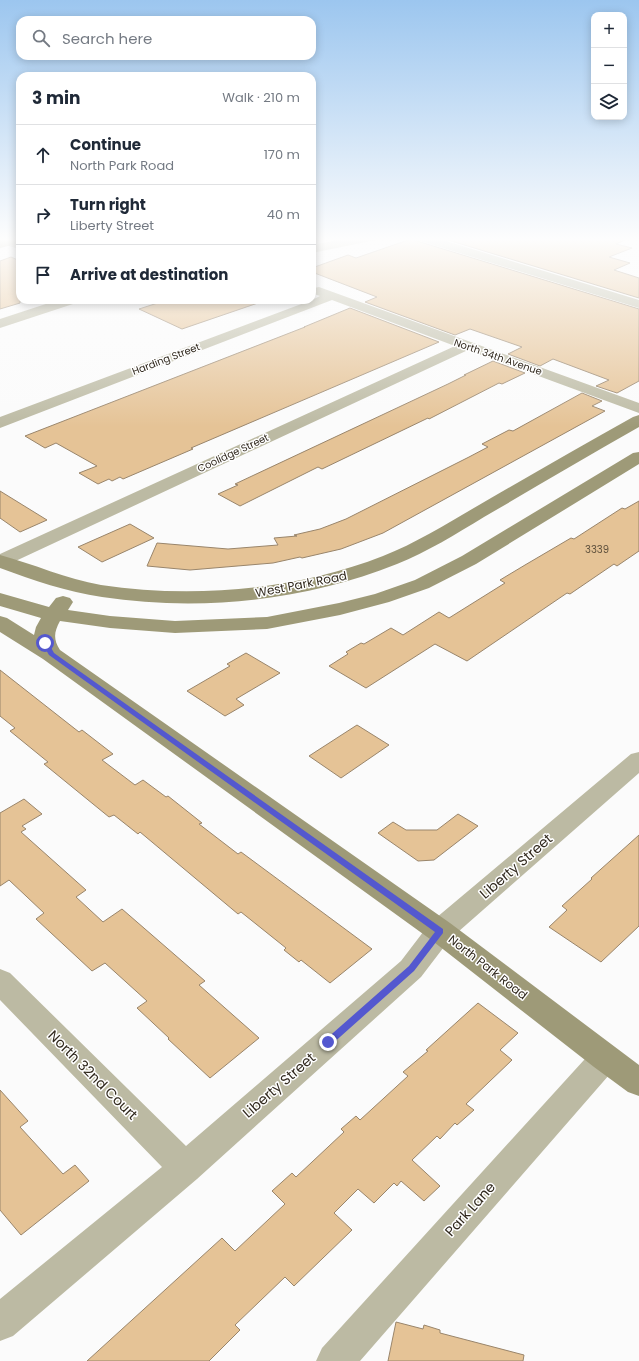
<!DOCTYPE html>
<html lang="en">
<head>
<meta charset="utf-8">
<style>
	body { margin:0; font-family:Poppins,sans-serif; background:#f2f2f3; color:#1f2937 }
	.controls { position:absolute; right:12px; top:12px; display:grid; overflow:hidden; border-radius:8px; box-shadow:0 2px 10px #0003 }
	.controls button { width:36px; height:36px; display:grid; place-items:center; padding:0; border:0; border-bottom:1px solid #e0e1e3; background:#fff; color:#1f2937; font:20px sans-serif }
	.stop { position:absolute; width:12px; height:12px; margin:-9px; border:3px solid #5458cf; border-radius:50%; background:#fff }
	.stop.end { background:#5458cf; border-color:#fff; box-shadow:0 1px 4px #0008 }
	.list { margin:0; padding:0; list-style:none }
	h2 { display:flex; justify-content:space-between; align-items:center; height:52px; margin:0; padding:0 16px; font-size:17px }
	h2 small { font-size:13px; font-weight:400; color:#747a83 }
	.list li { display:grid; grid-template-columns:26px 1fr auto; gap:12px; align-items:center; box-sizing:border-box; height:60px; padding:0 16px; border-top:1px solid #e0e1e3 }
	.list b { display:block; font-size:15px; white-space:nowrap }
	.list p { margin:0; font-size:13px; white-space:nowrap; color:#747a83 }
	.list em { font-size:13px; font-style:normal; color:#747a83 }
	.icon { flex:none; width:22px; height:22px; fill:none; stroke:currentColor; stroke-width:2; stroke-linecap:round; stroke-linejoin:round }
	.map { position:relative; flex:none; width:639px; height:1361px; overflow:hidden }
	.search { position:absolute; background:#fff; box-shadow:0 2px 10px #0003; left:16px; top:16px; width:300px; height:44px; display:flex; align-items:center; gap:10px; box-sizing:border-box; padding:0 14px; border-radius:12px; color:#747a83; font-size:15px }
	.panel { position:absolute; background:#fff; box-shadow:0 2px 10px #0003; left:16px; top:72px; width:300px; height:232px; border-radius:12px }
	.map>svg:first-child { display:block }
	.building { fill:#e5c396; stroke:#99856b }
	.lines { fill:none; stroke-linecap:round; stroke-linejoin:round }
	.street { fill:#bcbaa3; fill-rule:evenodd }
	.secondary { fill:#9e9a78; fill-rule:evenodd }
	.route { fill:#5458cf }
	.labels { text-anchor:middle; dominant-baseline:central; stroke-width:3; stroke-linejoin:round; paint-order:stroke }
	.far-street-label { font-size:10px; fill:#31291e; stroke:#fff }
	.number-label { font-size:10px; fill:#5e503c }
	.street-label { font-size:12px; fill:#31291e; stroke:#fff }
	.near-street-label { font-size:14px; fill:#31291e; stroke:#fff }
</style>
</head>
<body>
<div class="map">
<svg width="639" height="1361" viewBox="0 0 639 1361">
	<rect width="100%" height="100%" fill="#fbfbfb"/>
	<path class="building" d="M438 237H632L616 244 632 248 609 257 630 263 614 270 639 278V298Z
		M414 238 417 241 639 309V381L617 393 596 386 609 380 553 359 540 366 508 354 522 347 470 329 455 335 365 302 377 297 312 272V268L348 255 356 258Z
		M11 257 20 261V303L0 309V261Z
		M167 300H258V303L182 329 139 309Z
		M350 308 439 342 191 448 193 449 123 479 120 477 112 481 109 479 98 484 79 473 97 466 56 443 45 448 25 436 305 327H304Z
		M493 361 525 373 502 384 499 383 429 419 428 418 322 469 318 467 240 506 218 494 238 485 235 484 448 384 466 375H464Z
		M582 393 602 401 592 406 605 411 383 533 341 549 302 558 300 557 273 563 190 570 147 566 157 543 228 549 278 545 274 538 297 536 294 535 320 529 346 519 469 457 488 447 482 444 509 430 513 431Z
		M0 491 47 520 20 532 0 518Z
		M639 501V551L617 566 614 564 570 594 567 593 467 661 435 644 366 688 329 666 348 654 346 652 361 643 364 644 391 628 403 635 439 612 449 618 505 583 500 580 525 565 571 538 574 539 622 508 625 509Z
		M130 524 154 538 102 562 78 547Z
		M246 653 280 673 236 699 244 705 225 716 187 691 230 666 227 664Z
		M0 670 79 732 82 730 113 754 102 760 135 785 143 780 166 797 168 796 202 823 199 824 238 854 241 852 372 949 330 983 301 960 299 962 284 950 286 948 241 912 238 914 140 832 138 834 114 815 109 817 44 764 48 762 10 731 15 728 0 716Z
		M357 725 389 745 341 778 309 756Z
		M24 799 42 814 22 826 26 829 21 832 86 890 76 897 103 922 122 909 205 981 199 985 259 1038 210 1078 168 1039 169 1038 137 1008 147 1001 105 963 92 971 36 919 44 913 9 880 0 886V813Z
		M458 814 478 826 434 860 418 861 378 833 393 822 406 830H437Z
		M639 835V926L601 962 549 927 567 910 562 906 592 879 591 878Z
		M478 1003 518 1033 500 1050 512 1060 466 1104 474 1110 457 1125 455 1123 440 1139 437 1136 412 1160 440 1186 424 1201 401 1181 397 1186 394 1183 374 1203 358 1189 334 1213 352 1230 294 1286 285 1277 235 1325 240 1330 209 1361H87L222 1238 235 1251 285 1204 272 1191 292 1173 296 1177 344 1132 341 1129 356 1116 360 1120 408 1076 403 1072 428 1051 426 1050Z
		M0 1090 28 1121 20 1127 63 1174 75 1165 89 1181 21 1235 0 1210Z
		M396 1322 423 1329 424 1325 440 1330V1333L524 1355 523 1361H388Z"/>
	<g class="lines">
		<path class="street" d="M0 237H9L20 241V249L5 245 0 242Z
			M354 237H377L375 240 371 241 312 253V245Z
			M415 237H433L639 300V308L417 240Z
			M319 287 639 403V413L468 350 7 565 0 567V554L455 346 332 300 0 428V417L312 300 320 296 314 294 312 291 314 288Z
			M58 300H78L76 303 0 328V319Z
			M639 752V773L450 939 421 977 197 1179 13 1336 0 1341V1299L162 1167 0 1000V969L10 973 186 1146 401 961 430 923 631 754Z
			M605 1045 616 1049 620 1058 616 1067 360 1361H316L322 1348 594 1049Z"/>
		<path class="secondary" d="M14 237H20V243L0 248V240Z
			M639 415V427C587 456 536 487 484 517 456 534 427 552 397 564 305 601 200 612 102 597 67 592 33 580 0 568V555C34 564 66 579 101 585 193 599 297 590 383 556 421 541 456 518 491 498 538 471 586 443 633 417Z
			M639 452V464L476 564 429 588 389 602 340 615 267 629 175 633 110 628 60 621C54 632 53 639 60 650L450 923 639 1065V1096L628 1092 594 1067 430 939 43 659 0 632V616L7 618 34 635 36 627 41 618 0 606V593L49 607 56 598 63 596 70 598 73 602 68 610 110 616 175 621 267 617 339 603 375 594 415 580 462 556 633 453Z"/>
	</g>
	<linearGradient id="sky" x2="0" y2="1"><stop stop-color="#9cc6ef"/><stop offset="0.56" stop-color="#fdfdfd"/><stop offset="1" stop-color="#fdfdfd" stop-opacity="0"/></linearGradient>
	<rect width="639" height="427" fill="url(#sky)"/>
	<path class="route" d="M45 641 48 642 54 653 443 929V933L414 971 331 1045H325L323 1042 325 1040 409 966 435 932 49 655 42 643Z"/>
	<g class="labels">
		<g class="far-street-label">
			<text transform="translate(498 357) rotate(19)">North 34th Avenue</text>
			<text transform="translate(166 359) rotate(-21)">Harding Street</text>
			<text transform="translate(233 453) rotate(-25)">Coolidge Street</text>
		</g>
		<g class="number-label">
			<text x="597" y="549">3339</text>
		</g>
		<g class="street-label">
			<text transform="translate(301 584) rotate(-11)">West Park Road</text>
			<text transform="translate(488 967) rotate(38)">North Park Road</text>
		</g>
		<g class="near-street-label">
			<text transform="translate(516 866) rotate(-41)">Liberty Street</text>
			<text transform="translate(93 1075) rotate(45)">North 32nd Court</text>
			<text transform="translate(279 1085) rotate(-41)">Liberty Street</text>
			<text transform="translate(470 1209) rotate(-48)">Park Lane</text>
		</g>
	</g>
</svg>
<div class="controls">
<button>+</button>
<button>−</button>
<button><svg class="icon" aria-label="layers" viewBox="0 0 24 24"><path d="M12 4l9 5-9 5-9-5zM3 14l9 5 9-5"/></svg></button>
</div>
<div class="stop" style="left:45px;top:643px"></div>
<div class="stop end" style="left:328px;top:1042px"></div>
<div class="search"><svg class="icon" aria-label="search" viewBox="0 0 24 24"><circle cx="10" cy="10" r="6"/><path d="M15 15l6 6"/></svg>Search here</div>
<section class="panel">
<h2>3 min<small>Walk · 210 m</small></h2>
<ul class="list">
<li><svg class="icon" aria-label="ahead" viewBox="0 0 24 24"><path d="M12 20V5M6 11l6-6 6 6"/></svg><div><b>Continue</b><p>North Park Road</p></div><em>170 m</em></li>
<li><svg class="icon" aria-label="right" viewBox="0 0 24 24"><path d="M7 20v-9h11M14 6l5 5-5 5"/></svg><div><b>Turn right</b><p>Liberty Street</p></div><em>40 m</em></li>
<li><svg class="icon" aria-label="arrive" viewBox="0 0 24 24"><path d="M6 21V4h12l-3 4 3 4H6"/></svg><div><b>Arrive at destination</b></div></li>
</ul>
</section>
</div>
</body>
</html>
